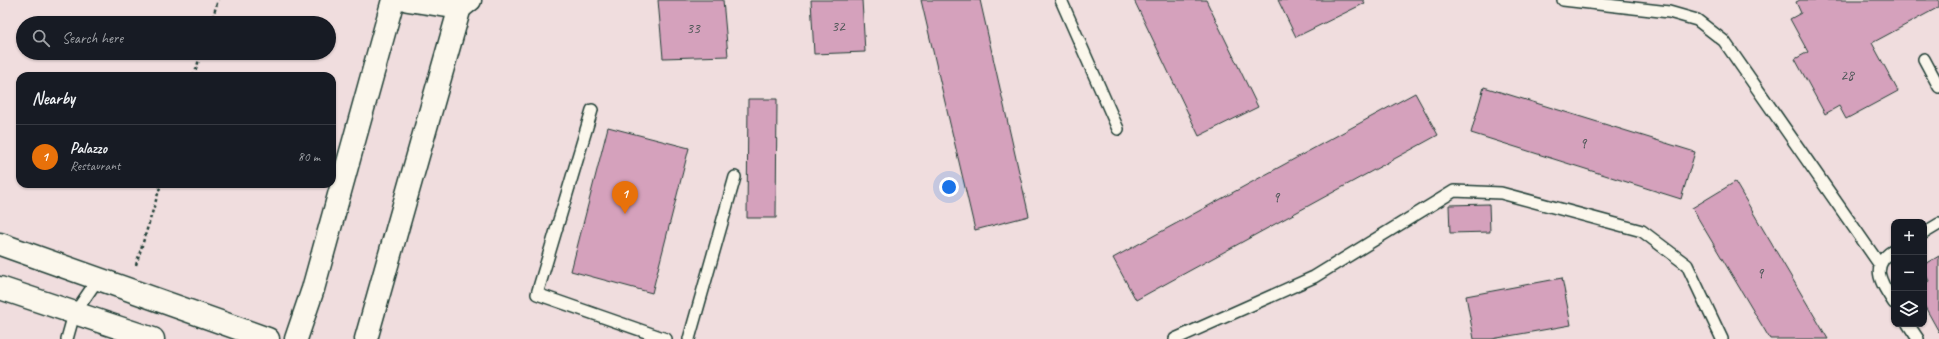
<!DOCTYPE html>
<html lang="en">
<head>
<meta charset="utf-8">
<style>
	body { margin:0; font-family:Caveat,sans-serif; background:#20242c; color:#f1f3f6 }
	.controls { position:absolute; right:12px; bottom:12px; display:grid; overflow:hidden; border-radius:8px; box-shadow:0 1px 3px #0004 }
	.controls button { width:36px; height:36px; display:grid; place-items:center; padding:0; border:0; border-bottom:1px solid #363941; background:#171b24; color:#f1f3f6; font:20px sans-serif }
	.you { position:absolute; left:949px; top:187px; width:14px; height:14px; margin:-10px; border:3px solid #fff; border-radius:50%; background:#1a73e8; box-shadow:0 0 0 6px #1a73e833 }
	.badge { display:grid; place-items:center; width:26px; height:26px; border-radius:50%; background:#0b8043; color:#fff; font-size:13px; font-weight:700 }
	.pin { position:absolute; translate:-50% -33px; filter:drop-shadow(0 1px 2px #0008) }
	.pin::after { content:''; position:absolute; top:21px; width:14px; height:12px; background:inherit; clip-path:polygon(0 0,100% 0,50% 100%) }
	.list { margin:0; padding:0; list-style:none }
	h2 { display:flex; justify-content:space-between; align-items:center; height:52px; margin:0; padding:0 16px; font-size:17px }
	h2 small { font-size:13px; font-weight:400; color:#9ea1a6 }
	.list li { display:grid; grid-template-columns:26px 1fr auto; gap:12px; align-items:center; box-sizing:border-box; height:64px; padding:0 16px; border-top:1px solid #363941 }
	.list b { display:block; font-size:15px; white-space:nowrap }
	.list p { margin:0; font-size:13px; white-space:nowrap; color:#9ea1a6 }
	.list em { font-size:13px; font-style:normal; color:#9ea1a6 }
	.icon { flex:none; width:22px; height:22px; fill:none; stroke:currentColor; stroke-width:2; stroke-linecap:round; stroke-linejoin:round }
	.map { position:relative; flex:none; width:1939px; height:339px; overflow:hidden }
	.search { position:absolute; background:#171b24; box-shadow:0 1px 3px #0004; left:16px; top:16px; width:320px; height:44px; display:flex; align-items:center; gap:10px; box-sizing:border-box; padding:0 14px; border-radius:22px; color:#9ea1a6; font-size:15px }
	.panel { position:absolute; background:#171b24; box-shadow:0 1px 3px #0004; left:16px; top:72px; width:320px; height:116px; border-radius:12px }
	.map>svg:first-child { display:block }
	.building { fill:#d5a1bc; stroke:#1f3d34 }
	.lines { fill:none; stroke-linecap:round; stroke-linejoin:round }
	.lane-casing { stroke:#1f3d34; stroke-width:14 }
	.street-casing { stroke:#1f3d34; stroke-width:25 }
	.secondary-casing { stroke:#1f3d34; stroke-width:25 }
	.path { stroke:#1f3d34; stroke-width:2.5; stroke-dasharray:3 3; stroke-linecap:butt }
	.lane { stroke:#fbf7ec; stroke-width:11 }
	.street { stroke:#fbf7ec; stroke-width:22 }
	.secondary { stroke:#fbf7ec; stroke-width:22 }
	.labels { text-anchor:middle; dominant-baseline:central; stroke-width:3.5; stroke-linejoin:round; paint-order:stroke }
	.number-label { font-size:15px; fill:#4c5656 }
</style>
</head>
<body>
<div class="map">
<svg width="1939" height="339" viewBox="0 0 1939 339">
	<rect width="100%" height="100%" fill="#f0ddde"/>
	<filter id="ink" filterUnits="userSpaceOnUse"><feTurbulence type="fractalNoise" baseFrequency=".025" numOctaves="2"/><feDisplacementMap in="SourceGraphic" scale="8" xChannelSelector="R" yChannelSelector="G"/><feConvolveMatrix kernelMatrix="1 2 1 2 8 2 1 2 1" color-interpolation-filters="sRGB"/></filter>
	<g filter="url(#ink)">
		<path class="building" d="M658 0H723L728 56 663 58Z
			M811 0H862L865 52 814 54Z
			M921 0H980L1029 216 975 230Z
			M1134 0H1206L1258 107 1199 136Z
			M1278 0H1363L1365 3 1296 37Z
			M1800 0H1939V7L1872 43 1898 91 1846 119 1839 106 1825 114 1795 59 1808 52 1790 19 1801 13 1796 2Z
			M1484 87 1695 152 1681 199 1471 133Z
			M1415 93 1438 135 1136 300 1113 258Z
			M748 99H777L776 218H747Z
			M608 127 689 148 652 293 571 271Z
			M1735 182 1828 339H1770L1692 208Z
			M1489 204 1490 232 1450 233 1449 205Z
			M1939 256V332L1924 305V284L1929 281 1924 271V265Z
			M1562 278 1571 325 1492 339H1474L1466 296Z"/>
		<g class="lines">
			<defs>
				<path id="lane" d="M1061 0 1118 129
					M1563 0 1669 12 1697 20 1724 41 1880 265
					M1924 59 1939 87
					M592 110 537 294 666 339
					M1924 233 1939 224
					M1894 250C1868 266 1882 284 1894 303
					M1908 324 1918 339
					M67 339 74 314 98 279
					M689 339 735 177
					M1175 339 1314 277 1454 191 1501 193 1642 231 1687 265 1722 339"/>
				<path id="street" d="M408 0 460 8 470 0"/>
				<path id="secondary" d="M0 244 268 339
					M0 288 153 339
					M296 339 313 289 393 0
					M366 339 462 0"/>
			</defs>
			<use href="#lane" class="lane-casing"/>
			<use href="#street" class="street-casing"/>
			<use href="#secondary" class="secondary-casing"/>
			<path class="path" d="M211 23 218 0
				M194 76 201 53
				M136 265 161 184"/>
			<use href="#lane" class="lane"/>
			<use href="#street" class="street"/>
			<use href="#secondary" class="secondary"/>
		</g>
	</g>
	<g class="labels">
		<g class="number-label">
			<text x="838" y="26">32</text>
			<text x="693" y="28">33</text>
			<text x="1847" y="75">28</text>
			<text x="1583" y="143">9</text>
			<text x="1276" y="197">9</text>
			<text x="1760" y="273">9</text>
		</g>
	</g>
</svg>
<div class="controls">
<button>+</button>
<button>−</button>
<button><svg class="icon" aria-label="layers" viewBox="0 0 24 24"><path d="M12 4l9 5-9 5-9-5zM3 14l9 5 9-5"/></svg></button>
</div>
<div class="you"></div>
<div class="pin badge" style="left:625px;top:214px;background:#e8710a">1</div>
<div class="search"><svg class="icon" aria-label="search" viewBox="0 0 24 24"><circle cx="10" cy="10" r="6"/><path d="M15 15l6 6"/></svg>Search here</div>
<section class="panel">
<h2>Nearby<small></small></h2>
<ul class="list">
<li><span class="badge" style="background:#e8710a">1</span><div><b>Palazzo</b><p>Restaurant</p></div><em>80 m</em></li>
</ul>
</section>
</div>
</body>
</html>
